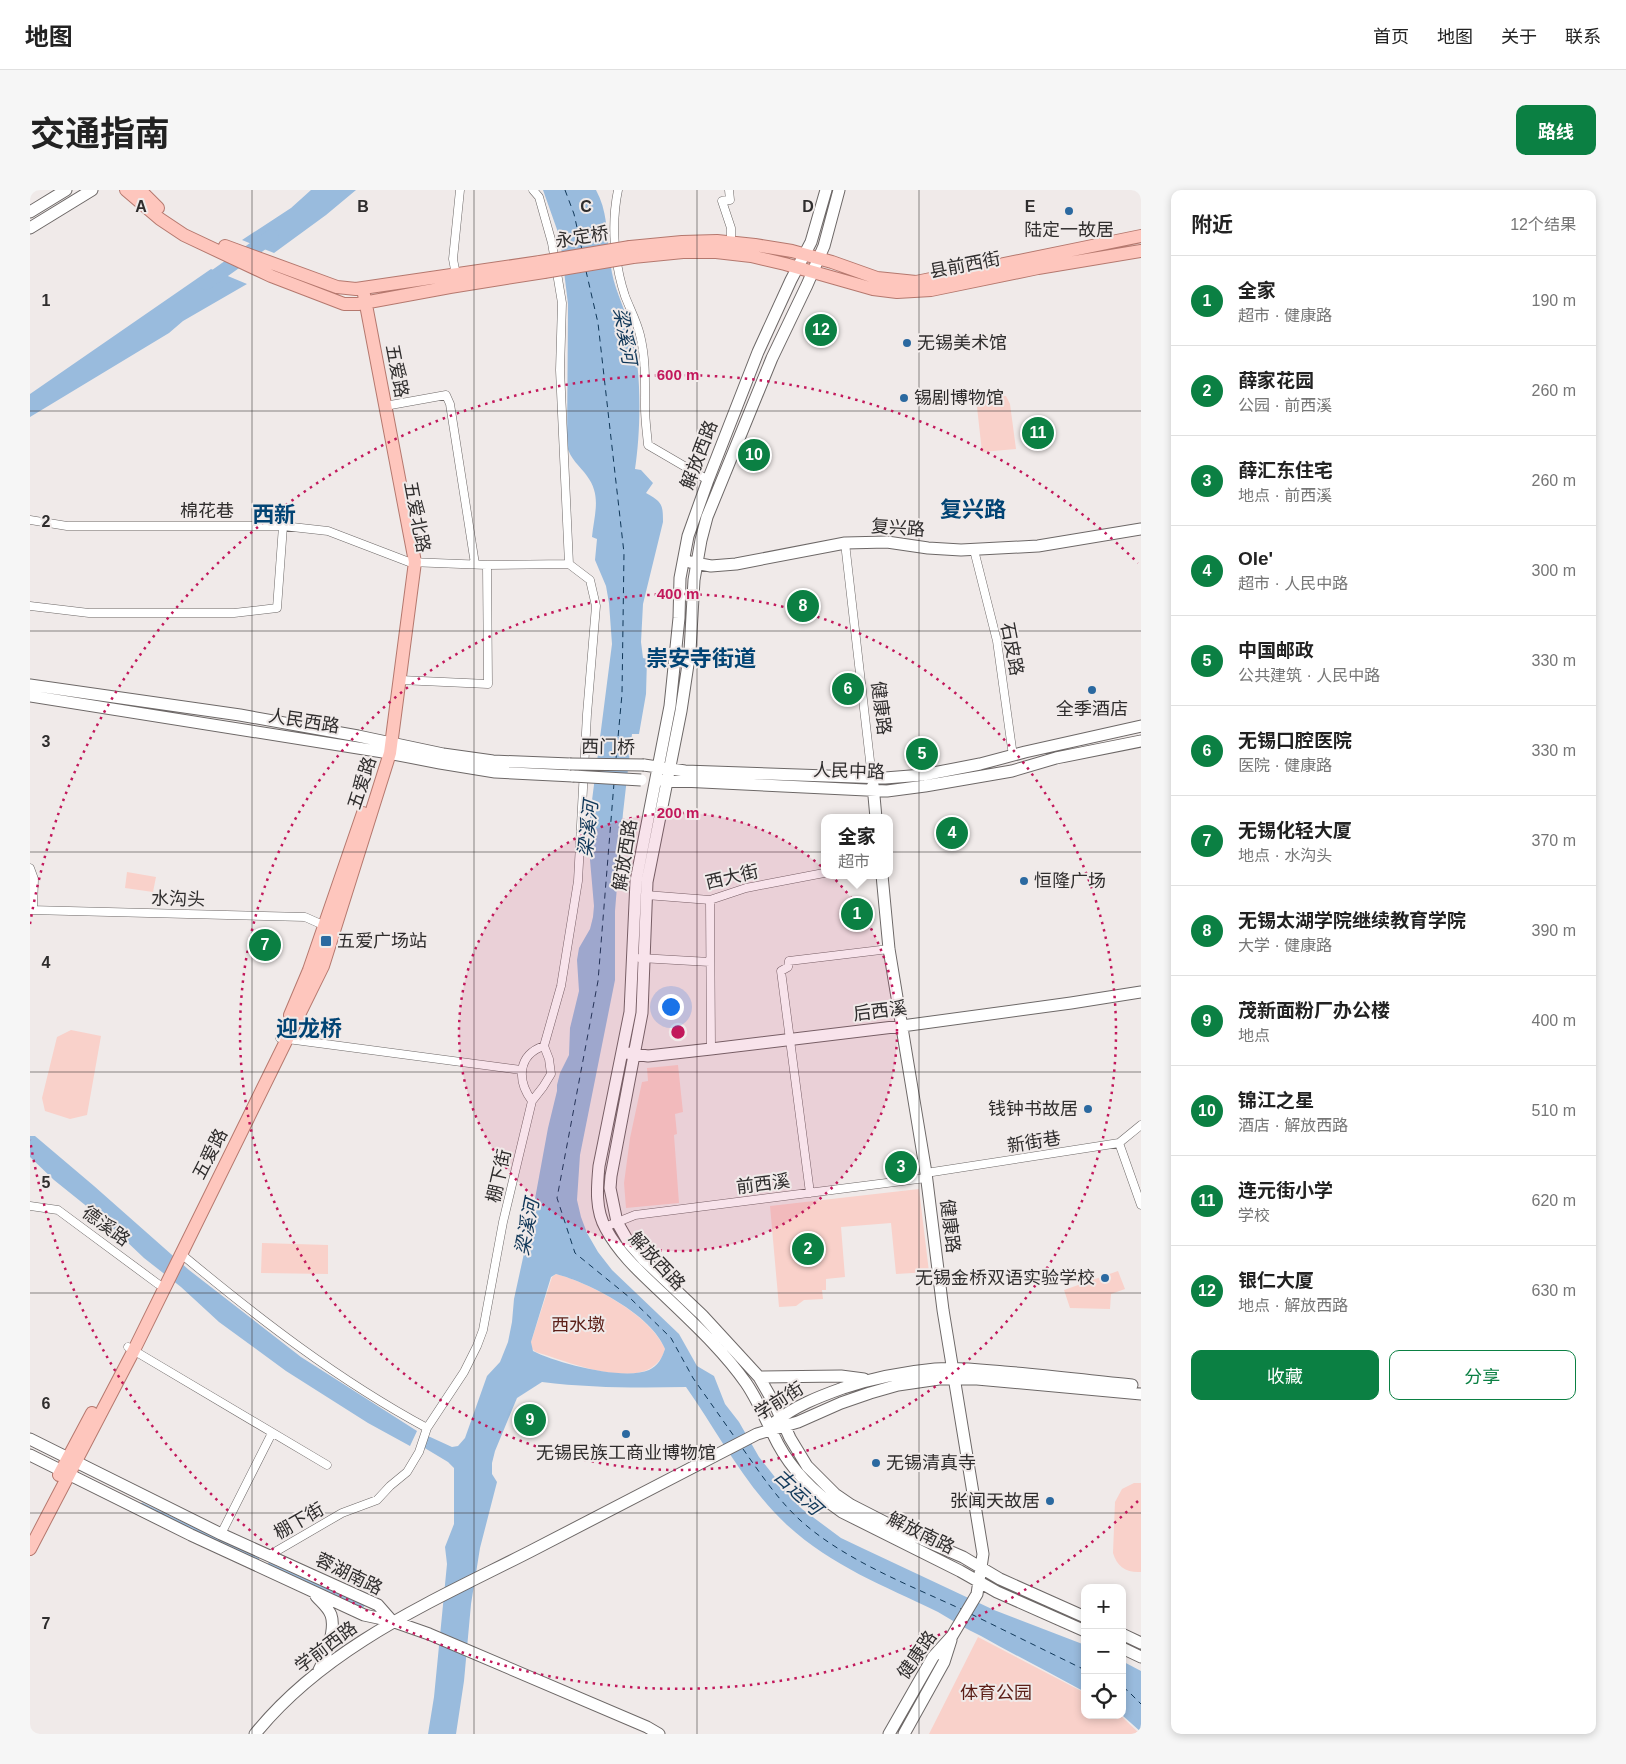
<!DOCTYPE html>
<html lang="zh">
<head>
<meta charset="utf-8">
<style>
	body { margin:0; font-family:Arial,"Noto Sans SC",sans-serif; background:#f6f6f6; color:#222 }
	.controls { position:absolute; right:15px; bottom:15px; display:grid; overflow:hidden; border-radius:10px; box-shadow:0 2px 8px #0003 }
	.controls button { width:45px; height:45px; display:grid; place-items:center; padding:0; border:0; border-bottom:1px solid #e0e0e0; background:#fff; color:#222; font:25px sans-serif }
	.you { position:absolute; left:640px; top:816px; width:18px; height:18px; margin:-12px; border:4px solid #fff; border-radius:50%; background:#1a73e8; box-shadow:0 0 0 8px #1a73e833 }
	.badge { display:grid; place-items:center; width:32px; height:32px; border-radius:50%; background:#0b8043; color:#fff; font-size:16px; font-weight:700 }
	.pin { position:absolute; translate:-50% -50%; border:2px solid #fff; box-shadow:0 1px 5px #0006 }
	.popup { position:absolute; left:791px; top:624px; width:72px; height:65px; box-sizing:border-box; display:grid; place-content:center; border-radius:10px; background:#fff; filter:drop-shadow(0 1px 4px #0005); font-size:16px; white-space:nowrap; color:#767676 }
	.popup b { font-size:19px; color:#222 }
	.popup::after { content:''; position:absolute; left:50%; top:100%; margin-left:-10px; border:10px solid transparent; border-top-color:#fff }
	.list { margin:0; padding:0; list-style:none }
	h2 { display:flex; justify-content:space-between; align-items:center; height:65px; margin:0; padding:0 20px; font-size:21px }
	h2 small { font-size:16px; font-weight:400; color:#767676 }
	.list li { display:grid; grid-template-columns:32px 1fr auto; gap:15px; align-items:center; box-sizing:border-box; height:90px; padding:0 20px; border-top:1px solid #e0e0e0 }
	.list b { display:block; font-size:19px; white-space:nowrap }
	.list p { margin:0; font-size:16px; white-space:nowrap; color:#767676 }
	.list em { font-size:16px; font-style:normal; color:#767676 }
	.actions { display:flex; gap:10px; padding:15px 20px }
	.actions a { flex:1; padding:11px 0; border:1px solid #0b8043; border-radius:10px; text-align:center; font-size:18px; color:#0b8043 }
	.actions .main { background:#0b8043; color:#fff }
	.icon { flex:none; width:28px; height:28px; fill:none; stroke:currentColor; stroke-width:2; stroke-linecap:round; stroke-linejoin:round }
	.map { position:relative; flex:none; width:1111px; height:1544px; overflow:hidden; border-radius:10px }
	header { display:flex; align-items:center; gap:30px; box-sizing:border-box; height:70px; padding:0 25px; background:#fff; border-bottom:1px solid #e0e0e0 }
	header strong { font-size:24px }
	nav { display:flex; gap:28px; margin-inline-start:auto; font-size:18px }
	.intro { display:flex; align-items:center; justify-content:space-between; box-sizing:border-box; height:120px; padding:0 30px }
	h1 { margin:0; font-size:35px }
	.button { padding:12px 22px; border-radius:10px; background:#0b8043; color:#fff; font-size:18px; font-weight:700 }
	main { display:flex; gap:30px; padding:0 30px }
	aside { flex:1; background:#fff; border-radius:10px; box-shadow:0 2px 8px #0003 }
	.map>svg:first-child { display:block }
	.green { fill:#f9d1ca }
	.water { fill:#9bd; fill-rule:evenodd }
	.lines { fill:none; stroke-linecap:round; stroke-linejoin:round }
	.stream { stroke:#9bd; stroke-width:2.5 }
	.river { stroke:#9bd; stroke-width:14 }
	.ferry { stroke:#103758; stroke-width:1; stroke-dasharray:6 5; stroke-linecap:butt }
	.street-casing { stroke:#6d6867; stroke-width:9 }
	.secondary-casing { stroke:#6d6867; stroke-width:13 }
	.primary-casing { stroke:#b5786e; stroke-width:14 }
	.street { stroke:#fff; stroke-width:8 }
	.secondary { stroke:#fff; stroke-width:11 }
	.primary { stroke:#fec6bd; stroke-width:12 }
	.secondary-bridge-casing { stroke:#6d6867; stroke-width:13; stroke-linecap:butt }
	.primary-bridge-casing { stroke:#b5786e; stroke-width:14; stroke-linecap:butt }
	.secondary-bridge { stroke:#fff; stroke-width:11 }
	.primary-bridge { stroke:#fec6bd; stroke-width:12 }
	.grid { fill:none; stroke:#2f2d2d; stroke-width:1; stroke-opacity:0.55 }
	.ring { fill:none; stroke:#c2185b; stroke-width:2.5; stroke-dasharray:2.5 5 }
	.poi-dot { fill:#2b69a0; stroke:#f0eae9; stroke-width:2 }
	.labels { text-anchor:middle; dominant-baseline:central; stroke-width:4; stroke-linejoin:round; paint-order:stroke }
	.poi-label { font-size:18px; fill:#2f2d2d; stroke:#f0eae9; text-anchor:start }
	.street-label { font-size:18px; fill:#2f2d2d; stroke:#f0eae9 }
	.park-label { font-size:18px; fill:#5b1e17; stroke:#f0eae9 }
	.water-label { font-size:19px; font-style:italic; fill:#103758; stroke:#f0eae9 }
	.district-label { font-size:22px; font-weight:bold; fill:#024474; stroke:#f0eae9 }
	.grid-label { font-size:16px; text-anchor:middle; font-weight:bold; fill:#2f2d2d; stroke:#f0eae9; stroke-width:4; stroke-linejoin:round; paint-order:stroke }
	.centre { fill:#c2185b; stroke:#f0eae9; stroke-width:2.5 }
	.ring-label { font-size:15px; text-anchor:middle; font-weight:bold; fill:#c2185b; stroke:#f0eae9; stroke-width:4; stroke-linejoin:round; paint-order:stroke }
</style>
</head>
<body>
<header>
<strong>地图</strong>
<nav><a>首页</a><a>地图</a><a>关于</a><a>联系</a></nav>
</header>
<div class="intro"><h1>交通指南</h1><a class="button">路线</a></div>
<main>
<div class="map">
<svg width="1111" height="1544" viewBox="0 0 1111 1544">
	<rect width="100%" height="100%" fill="#f0eae9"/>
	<path class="green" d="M976 206 980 214 986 259 952 262 946 208Z
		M97 682 126 687 123 702 95 698Z
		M41 840 71 846 57 925 40 929 15 921 12 908 27 847Z
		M648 875 653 922 645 924 647 944 644 945 649 1013 596 1018 594 993 600 948 612 892 618 891 617 878Z
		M889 999 899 1082 866 1084 861 1033 811 1037 815 1087 796 1089V1100H792L793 1109 774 1110 766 1116 749 1117 740 1016Z
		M232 1053 298 1055V1084L231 1083Z
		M1088 1081 1095 1099 1081 1104 1080 1119 1040 1118 1034 1100Z
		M526 1084C560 1093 621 1125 635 1159 621 1208 537 1171 506 1162L502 1159 501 1152 522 1087Z
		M1104 1293H1111V1382C1097 1383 1087 1377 1083 1363L1085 1312 1092 1299Z
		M948 1447 1055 1503V1525H1090L1110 1544H899Z"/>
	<path class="water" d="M281 0H326L296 25 244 63 212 50 261 18Z
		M513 0H566C580 25 576 55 582 83 586 103 596 121 601 141 612 178 611 240 605 279L611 280 623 293 616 303C632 312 633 314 633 332L613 414 611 452 613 468 617 469 616 504 609 544H602L593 623 585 721V790L550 965 547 1010 551 1027 557 1043 568 1062 582 1080 649 1144 667 1176 684 1186 695 1214 709 1232 729 1267 759 1305 772 1319 811 1348 832 1358 964 1420 1055 1455V1502C1020 1483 985 1465 951 1446 936 1439 922 1430 908 1422 853 1395 803 1377 757 1335 715 1296 689 1244 656 1197 608 1198 560 1198 512 1192L487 1208 482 1220 465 1261 462 1273V1284L467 1292 450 1358 441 1414 434 1491 426 1544H398L404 1507 417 1374 415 1357 424 1334V1278L418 1272 393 1257 398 1246 422 1257 428 1256 435 1248 457 1186 470 1172 478 1152 482 1132 484 1109 500 1036 518 938 527 901V895L530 883 539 865 540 838 549 801 547 770 549 758 560 739 563 727 564 716 560 670V626L582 454 579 413 576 396 565 370 567 349 562 347C564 325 572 306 557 286 550 276 540 269 537 256L538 114 530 48ZM526 1084C560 1093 622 1125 635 1159 632 1168 628 1176 619 1180 594 1191 526 1173 503 1161L501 1152 521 1087Z
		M181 79 217 94 153 131 139 143 0 227V204Z
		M0 946H5L64 996 159 1080 271 1167 387 1241 380 1256 338 1233 256 1181 189 1132 151 1097 114 1068 75 1031 24 990 0 967Z
		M1092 1471 1111 1481V1542L1092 1525Z"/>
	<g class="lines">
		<path class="stream" d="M112 1314 228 1369
			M239 1374 333 1416"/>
		<path class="river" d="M176 93 242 46"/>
		<path class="ferry" d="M535 0 544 24 552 60
			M556 81 568 133 594 363 592 504 586 569
			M584 593 568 791 527 1008 545 1063 599 1107 641 1148 663 1188 706 1249
			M713 1259C730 1283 748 1310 770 1330 814 1370 879 1395 933 1420
			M941 1424 1055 1480
			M1092 1498 1097 1500 1111 1514"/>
		<defs>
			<path id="street" d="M588 0C581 34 584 73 595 106 600 119 607 132 610 145 616 169 615 192 615 217 615 230 617 243 618 255L678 290
				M699 0 700 10 692 11 701 38V53
				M426 85 423 69 430 0
				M355 216 416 205 420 214 445 374
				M0 330 37 336H253L298 341 379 372 457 375 539 374
				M815 353 842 588
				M944 360 967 451 983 566
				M0 416 59 423H204L247 418 253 336
				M370 490 458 494 457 375
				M0 678 4 689 3 720
				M616 705 680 710 716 698 794 683
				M680 710 681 859
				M0 720 275 727 293 735
				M610 768 680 772
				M250 848 491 880
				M502 911C487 891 487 865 514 856
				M1089 953 1111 1015
				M896 983 1089 953 1111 935
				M780 1003 751 781 758 777 759 771 859 759
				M0 1016 28 1020 128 1094
				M575 1037 605 1025 896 988
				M150 1063C228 1128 308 1190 397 1238
				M98 1157 297 1275
				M191 1344 242 1243
				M238 1366 312 1323 347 1310 360 1296 377 1282 389 1262 397 1238 434 1182 447 1156 453 1140 473 1032 502 911 513 897 521 884 519 869 514 856 531 796 548 691 557 524 566 416 560 390 539 374 530 180 532 113 522 53 509 7 503 0"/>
			<path id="secondary" d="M796 0 781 52 761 90 728 162 678 290 658 346 650 388 649 428 640 516 606 691 600 822 569 976C567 997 565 1020 576 1039 590 1065 612 1084 633 1104 662 1132 693 1160 716 1193 729 1212 737 1233 748 1254 763 1282 786 1304 812 1322L930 1381 967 1402 1055 1441
				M809 0 794 56 777 95 742 168 677 327 671 350 664 390 660 461 651 521 617 692 612 823 581 986 580 998 587 1032 599 1053 614 1070 672 1125 729 1187 745 1215 760 1248 777 1276 805 1304 821 1315 868 1339 933 1367 970 1389 1055 1427
				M0 22 36 0
				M0 38 62 0
				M660 372 681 376 706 374 815 353 857 352 898 358 931 360 1008 356 1111 339
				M0 495 210 525 328 546 413 564 463 571 540 574
				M0 506 353 562 410 573 465 582 543 586
				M614 575 655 581 855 588 893 585 950 574 995 562 1111 536
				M631 590 857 601 895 596 982 581 1026 568 1111 551
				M843 595 846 628
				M852 685 859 759 896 983 913 1120 953 1364 947 1404 922 1446 903 1467 859 1544
				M597 863 618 866 681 859 872 836 1041 813 1111 802
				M729 1187 811 1186 834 1189
				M745 1232C765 1216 788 1207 813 1198 843 1188 873 1182 905 1179 928 1177 951 1180 974 1182 1017 1185 1060 1191 1102 1195
				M0 1249 191 1344 348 1415 362 1431
				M0 1265 161 1345 334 1425 362 1431 399 1444 617 1537 629 1544
				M286 1406C291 1412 298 1417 301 1425 306 1439 296 1467 289 1480
				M1092 1444 1111 1453
				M1092 1458 1111 1467
				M225 1544C296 1456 403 1411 501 1361 577 1322 652 1283 727 1244L768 1232 811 1213 840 1203 868 1195 909 1189H947L1111 1204
				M874 1544 914 1472 921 1450"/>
			<path id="primary" d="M96 0 130 29 154 45 241 86 314 114H328L420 97 514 82
				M110 0 128 18
				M195 56 307 97 326 99 510 72
				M600 57 652 52 687 51 725 55 762 61 802 72 847 88 886 92 1111 46
				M603 67 653 62H686L721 66 755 74 843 99 867 102 901 100 1008 78 1111 61
				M260 825 279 780 333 623
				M29 1285 62 1223
				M0 1359 104 1160 293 776 360 563 385 372 333 99"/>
		</defs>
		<use href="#street" class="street-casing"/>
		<use href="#secondary" class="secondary-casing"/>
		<use href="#primary" class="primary-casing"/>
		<use href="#street" class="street"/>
		<use href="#secondary" class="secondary"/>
		<use href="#primary" class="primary"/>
		<defs>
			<path id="secondary-bridge" d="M540 574 614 575
				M543 586 611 590"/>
			<path id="primary-bridge" d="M510 72 600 57
				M514 82 603 67"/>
		</defs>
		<use href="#secondary-bridge" class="secondary-bridge-casing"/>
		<use href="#primary-bridge" class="primary-bridge-casing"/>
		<use href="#secondary-bridge" class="secondary-bridge"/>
		<use href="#primary-bridge" class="primary-bridge"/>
	</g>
	<path class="grid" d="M222 0V1544M444 0V1544M667 0V1544M889 0V1544M0 221H1111M0 441H1111M0 662H1111M0 882H1111M0 1103H1111M0 1323H1111"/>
	<circle cx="648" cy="842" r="219" fill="#c2185b" fill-opacity=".12"/>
	<g class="ring">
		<circle cx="648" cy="842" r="219"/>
		<circle cx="648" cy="842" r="438"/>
		<path d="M1108 1311A657 657 0 0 1 0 950M0 734A657 657 0 0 1 1108 373"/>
	</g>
	<g class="poi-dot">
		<circle cx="1039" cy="21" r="5"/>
		<circle cx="877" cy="153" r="5"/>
		<circle cx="874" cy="208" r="5"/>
		<circle cx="1062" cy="500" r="5"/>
		<circle cx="994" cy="691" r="5"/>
		<rect x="290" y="745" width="12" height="12" rx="2.5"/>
		<circle cx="1058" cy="919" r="5"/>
		<circle cx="1075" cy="1088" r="5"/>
		<circle cx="596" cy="1244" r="5"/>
		<circle cx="846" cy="1273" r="5"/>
		<circle cx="1020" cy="1311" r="5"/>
	</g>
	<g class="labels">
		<g class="poi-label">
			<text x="1039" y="40" text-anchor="middle">陆定一故居</text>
			<text x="887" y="153">无锡美术馆</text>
			<text x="884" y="208">锡剧博物馆</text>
			<text x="1062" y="519" text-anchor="middle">全季酒店</text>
			<text x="1004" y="691">恒隆广场</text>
			<text x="307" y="751">五爱广场站</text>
			<text x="1048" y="919" text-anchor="end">钱钟书故居</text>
			<text x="1065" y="1088" text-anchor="end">无锡金桥双语实验学校</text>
			<text x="596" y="1263" text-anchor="middle">无锡民族工商业博物馆</text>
			<text x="856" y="1273">无锡清真寺</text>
			<text x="1010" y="1311" text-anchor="end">张闻天故居</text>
		</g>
		<g class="street-label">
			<text transform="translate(552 47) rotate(-9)">永定桥</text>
			<text transform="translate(935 75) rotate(-11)">县前西街</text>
			<text transform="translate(367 181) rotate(79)">五爱路</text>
			<text transform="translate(669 265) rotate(-69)">解放西路</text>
			<text x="177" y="321">棉花巷</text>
			<text transform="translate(387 327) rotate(79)">五爱北路</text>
			<text transform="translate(868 338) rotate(4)">复兴路</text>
			<text transform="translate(982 459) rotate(79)">石皮路</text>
			<text transform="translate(851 518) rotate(83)">健康路</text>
			<text transform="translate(274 531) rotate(9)">人民西路</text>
			<text transform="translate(578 557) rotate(1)">西门桥</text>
			<text transform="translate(819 581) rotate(2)">人民中路</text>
			<text transform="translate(332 593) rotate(-72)">五爱路</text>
			<text transform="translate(595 665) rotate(-81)">解放西路</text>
			<text transform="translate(702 687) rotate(-13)">西大街</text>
			<text transform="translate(148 709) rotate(1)">水沟头</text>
			<text transform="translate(850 821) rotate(-7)">后西溪</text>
			<text transform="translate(1004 952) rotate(-9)">新街巷</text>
			<text transform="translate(180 964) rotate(-63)">五爱路</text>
			<text transform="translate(469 986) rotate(-77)">棚下街</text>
			<text transform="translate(733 994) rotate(-7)">前西溪</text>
			<text transform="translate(76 1036) rotate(36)">德溪路</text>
			<text transform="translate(920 1036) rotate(83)">健康路</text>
			<text transform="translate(627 1071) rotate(47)">解放西路</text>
			<text transform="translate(749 1211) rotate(-32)">学前街</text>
			<text transform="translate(269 1331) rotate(-30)">棚下街</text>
			<text transform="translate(891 1343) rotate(26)">解放南路</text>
			<text transform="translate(319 1384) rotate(26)">蓉湖南路</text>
			<text transform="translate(296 1457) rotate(-37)">学前西路</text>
			<text transform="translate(887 1465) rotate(-55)">健康路</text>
		</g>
		<g class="park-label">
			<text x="548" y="1135">西水墩</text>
			<text x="966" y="1503">体育公园</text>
		</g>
		<g class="water-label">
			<text transform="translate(595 146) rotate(80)">梁溪河</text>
			<text transform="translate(558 639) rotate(-84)">梁溪河</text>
			<text transform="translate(497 1037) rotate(-79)">梁溪河</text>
			<text transform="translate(768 1302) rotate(43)">古运河</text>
		</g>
		<g class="district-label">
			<text x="943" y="319">复兴路</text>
			<text x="244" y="324">西新</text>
			<text x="671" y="468">崇安寺街道</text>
			<text x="279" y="838">迎龙桥</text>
		</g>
	</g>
	<g class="grid-label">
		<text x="111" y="22">A</text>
		<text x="333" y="22">B</text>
		<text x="556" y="22">C</text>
		<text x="778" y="22">D</text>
		<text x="1000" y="22">E</text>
		<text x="16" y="116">1</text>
		<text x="16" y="337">2</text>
		<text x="16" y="557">3</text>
		<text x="16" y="778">4</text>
		<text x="16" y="998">5</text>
		<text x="16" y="1219">6</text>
		<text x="16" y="1439">7</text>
	</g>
	<circle cx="648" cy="842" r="8" class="centre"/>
	<g class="ring-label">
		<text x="648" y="190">600 m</text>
		<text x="648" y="409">400 m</text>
		<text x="648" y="628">200 m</text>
	</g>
</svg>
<div class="controls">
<button>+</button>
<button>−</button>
<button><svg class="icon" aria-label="locate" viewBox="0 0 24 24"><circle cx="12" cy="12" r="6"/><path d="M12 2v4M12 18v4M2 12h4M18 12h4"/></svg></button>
</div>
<div class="you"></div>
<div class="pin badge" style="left:827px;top:724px">1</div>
<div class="popup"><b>全家</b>超市</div>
<div class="pin badge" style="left:778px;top:1059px">2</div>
<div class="pin badge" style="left:871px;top:977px">3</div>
<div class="pin badge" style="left:922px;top:643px">4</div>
<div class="pin badge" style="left:892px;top:564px">5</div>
<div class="pin badge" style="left:818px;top:499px">6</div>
<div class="pin badge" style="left:235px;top:755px">7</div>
<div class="pin badge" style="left:773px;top:416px">8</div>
<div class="pin badge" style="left:500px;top:1230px">9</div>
<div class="pin badge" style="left:724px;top:265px">10</div>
<div class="pin badge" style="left:1008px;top:243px">11</div>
<div class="pin badge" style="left:791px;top:140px">12</div>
</div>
<aside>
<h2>附近<small>12个结果</small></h2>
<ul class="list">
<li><span class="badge">1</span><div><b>全家</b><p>超市 · 健康路</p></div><em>190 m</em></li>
<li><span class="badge">2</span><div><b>薛家花园</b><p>公园 · 前西溪</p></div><em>260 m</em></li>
<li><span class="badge">3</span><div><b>薛汇东住宅</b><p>地点 · 前西溪</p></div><em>260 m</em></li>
<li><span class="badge">4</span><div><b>Ole'</b><p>超市 · 人民中路</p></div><em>300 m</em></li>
<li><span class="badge">5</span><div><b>中国邮政</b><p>公共建筑 · 人民中路</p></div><em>330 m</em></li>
<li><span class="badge">6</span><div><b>无锡口腔医院</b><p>医院 · 健康路</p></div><em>330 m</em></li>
<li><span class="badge">7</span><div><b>无锡化轻大厦</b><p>地点 · 水沟头</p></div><em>370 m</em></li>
<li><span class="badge">8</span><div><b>无锡太湖学院继续教育学院</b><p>大学 · 健康路</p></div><em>390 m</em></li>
<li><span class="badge">9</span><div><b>茂新面粉厂办公楼</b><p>地点</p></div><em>400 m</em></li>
<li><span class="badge">10</span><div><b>锦江之星</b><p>酒店 · 解放西路</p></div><em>510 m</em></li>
<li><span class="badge">11</span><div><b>连元街小学</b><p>学校</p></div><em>620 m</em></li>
<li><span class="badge">12</span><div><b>银仁大厦</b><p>地点 · 解放西路</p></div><em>630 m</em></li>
</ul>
<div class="actions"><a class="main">收藏</a><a>分享</a></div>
</aside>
</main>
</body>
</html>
